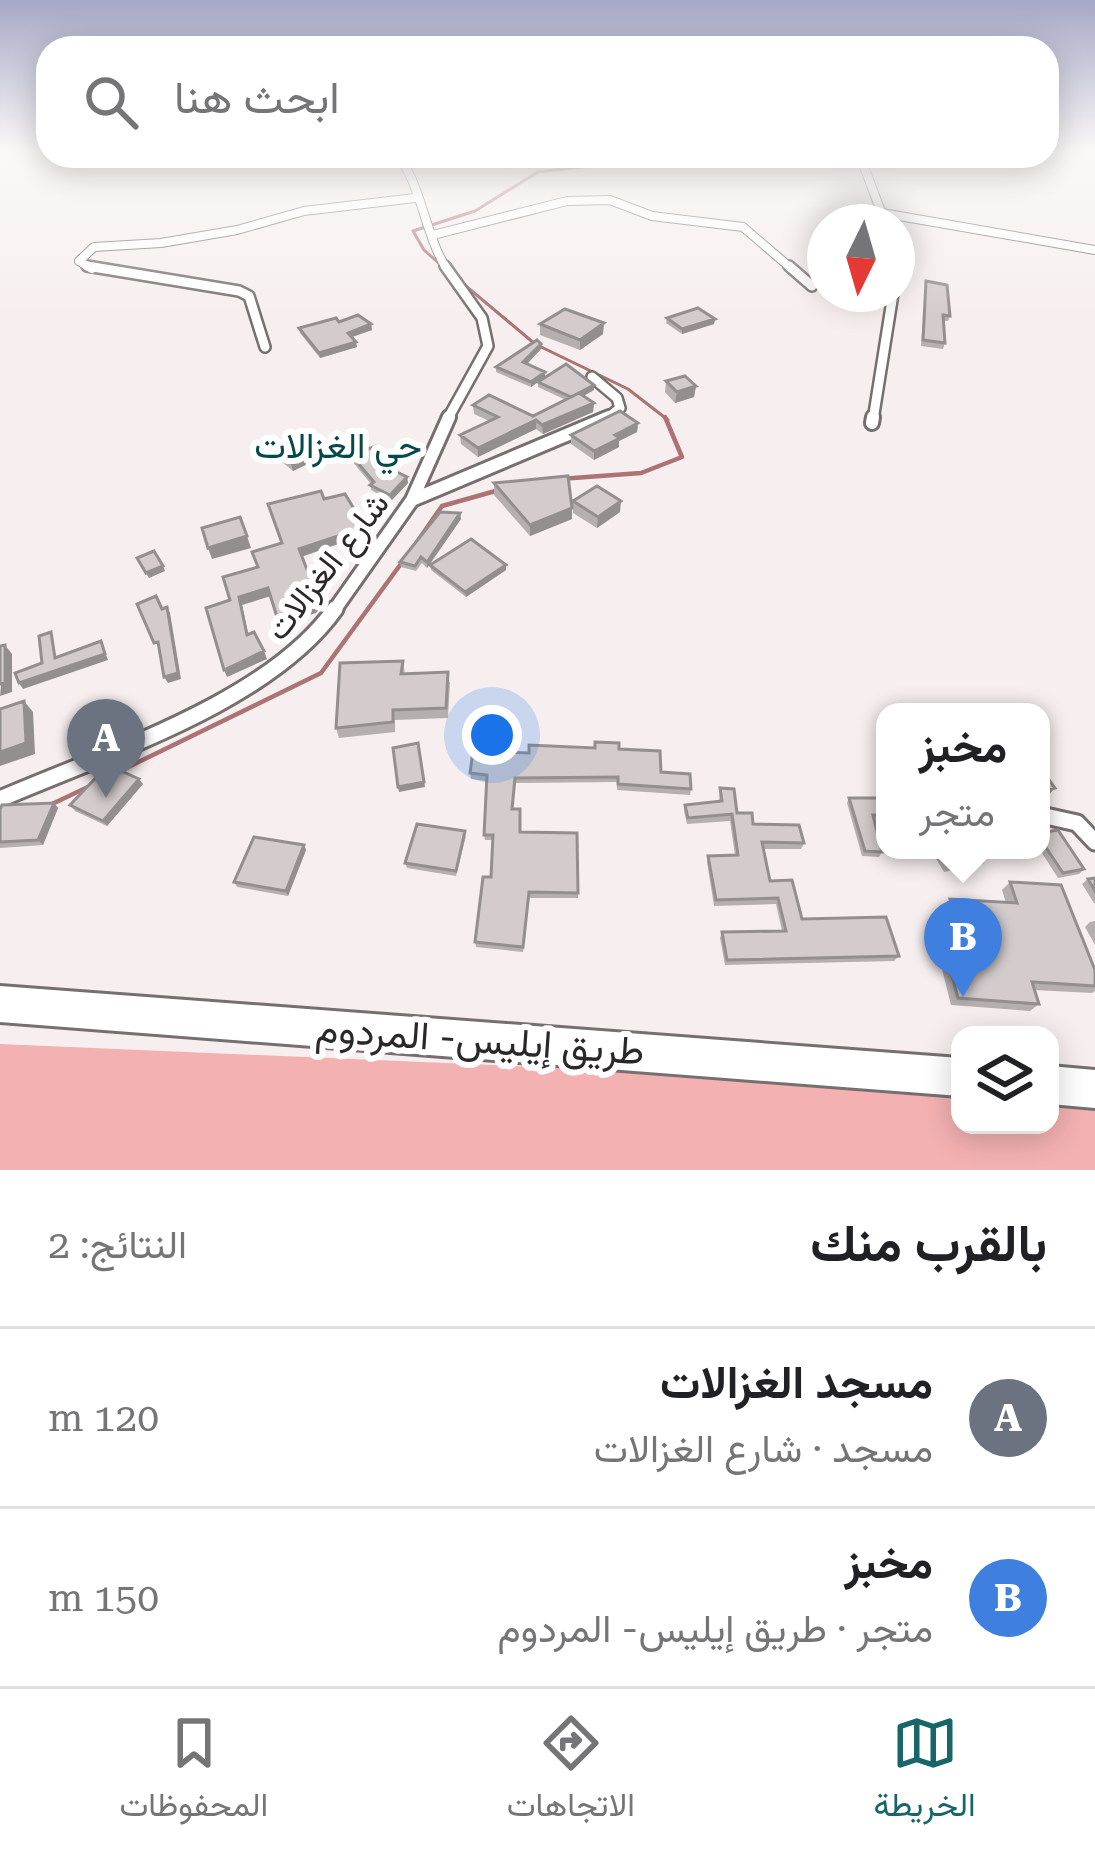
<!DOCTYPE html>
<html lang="ar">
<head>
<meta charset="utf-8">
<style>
	body { margin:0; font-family:"Roboto Serif",Vazirmatn,serif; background:#f6f6f6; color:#202124; direction:rtl }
	.controls { position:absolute; right:36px; bottom:36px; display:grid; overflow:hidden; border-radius:24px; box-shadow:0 6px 30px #0003 }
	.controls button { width:108px; height:108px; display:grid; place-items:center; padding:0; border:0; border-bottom:3px solid #e0e0e0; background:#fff; color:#202124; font:60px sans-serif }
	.compass { position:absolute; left:807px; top:204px; width:108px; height:108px; border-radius:50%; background:#fff; box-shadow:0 6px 30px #0003; rotate:185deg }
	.you { position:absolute; left:492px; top:735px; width:42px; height:42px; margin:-30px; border:9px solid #fff; border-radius:50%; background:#1a73e8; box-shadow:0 0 0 18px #1a73e833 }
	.badge { display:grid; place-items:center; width:78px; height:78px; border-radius:50%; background:#186669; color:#fff; font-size:39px; font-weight:700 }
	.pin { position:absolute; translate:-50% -99px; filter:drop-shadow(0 3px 6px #0008) }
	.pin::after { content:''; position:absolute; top:63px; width:42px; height:36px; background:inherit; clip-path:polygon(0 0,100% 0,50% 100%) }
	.popup { position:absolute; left:876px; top:703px; width:174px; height:156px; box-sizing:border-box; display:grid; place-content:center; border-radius:24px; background:#fff; filter:drop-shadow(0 3px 9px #0005); font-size:39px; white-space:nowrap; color:#757577 }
	.popup b { font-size:45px; color:#202124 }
	.popup::after { content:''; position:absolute; left:50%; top:100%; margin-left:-24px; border:24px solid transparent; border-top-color:#fff }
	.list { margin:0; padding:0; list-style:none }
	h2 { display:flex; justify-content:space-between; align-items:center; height:156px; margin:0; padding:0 48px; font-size:51px }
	h2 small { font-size:39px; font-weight:400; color:#757577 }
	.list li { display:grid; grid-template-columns:78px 1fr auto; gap:36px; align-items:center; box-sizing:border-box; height:180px; padding:0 48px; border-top:3px solid #e0e0e0 }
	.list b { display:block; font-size:45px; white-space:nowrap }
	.list p { margin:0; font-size:39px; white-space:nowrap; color:#757577 }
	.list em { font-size:39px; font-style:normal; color:#757577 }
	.icon { flex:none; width:66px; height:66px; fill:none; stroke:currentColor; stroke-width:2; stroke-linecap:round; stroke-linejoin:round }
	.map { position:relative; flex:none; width:1095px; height:1170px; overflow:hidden; direction:ltr }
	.search { position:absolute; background:#fff; box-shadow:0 6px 30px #0003; left:36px; right:36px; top:36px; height:132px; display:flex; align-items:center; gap:30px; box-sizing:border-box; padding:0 42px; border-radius:36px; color:#757577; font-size:45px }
	.sheet { height:516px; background:#fff }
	nav { display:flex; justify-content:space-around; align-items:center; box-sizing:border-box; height:168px; border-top:3px solid #e0e0e0; background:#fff; font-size:33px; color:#757577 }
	nav a { display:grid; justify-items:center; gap:6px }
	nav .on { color:#186669 }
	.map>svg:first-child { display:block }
	.green { fill:#f4b1b2 }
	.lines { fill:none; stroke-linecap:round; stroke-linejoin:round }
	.stream-far1 { stroke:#ac7374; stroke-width:3 }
	.stream { stroke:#ac7374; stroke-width:4.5 }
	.street-far3-casing { stroke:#766f6f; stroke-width:10 }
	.street-far2-casing { stroke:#766f6f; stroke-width:14 }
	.street-far1-casing { stroke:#766f6f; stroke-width:18 }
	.street-casing { stroke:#766f6f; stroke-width:21 }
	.highway-casing { stroke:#766f6f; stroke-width:6 }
	.street-far3 { stroke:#fff; stroke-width:8 }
	.street-far2 { stroke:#fff; stroke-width:9 }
	.street-far1 { stroke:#fff; stroke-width:12 }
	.street { stroke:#fff; stroke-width:15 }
	.highway { fill:#fff; fill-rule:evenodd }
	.wall { fill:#b6afaf }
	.shaded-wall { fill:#948f8f }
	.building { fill:#d4cccc; stroke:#948f8f; stroke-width:3 }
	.labels { text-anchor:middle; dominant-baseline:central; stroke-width:12; stroke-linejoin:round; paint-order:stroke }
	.street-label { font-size:33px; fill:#2b2828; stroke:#fff }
	.neighbourhood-label { font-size:36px; fill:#05484a; stroke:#fff }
	.near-street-label { font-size:39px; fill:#2b2828; stroke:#fff }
</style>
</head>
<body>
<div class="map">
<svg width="1095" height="1170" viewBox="0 0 1095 1170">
	<rect width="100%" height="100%" fill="#f7efef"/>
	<path class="green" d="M0 1044 960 1085V1125H1050V1089L1095 1091V1170H0Z"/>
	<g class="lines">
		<path class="stream-far1" d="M442 266 424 250 413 231 475 211 538 172 608 164 627 156
			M460 281 535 344 628 389 668 420"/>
		<path class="stream" d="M533 481 641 473 682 457 665 417
			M417 542 442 506 499 490
			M116 773 321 673 403 561
			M52 804 90 786"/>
		<defs>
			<path id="street-far3" d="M397 156C419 176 426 239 447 269
				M860 156 883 217
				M882 213 1095 250
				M433 235 567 201 610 200 652 216 743 227 792 269
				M92 269 79 261 94 247 161 243 237 230 304 211 415 198"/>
			<path id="street-far2" d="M87 266 239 291 249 296 265 347
				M445 266 482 318 488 346 447 420
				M789 266 812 286
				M592 377 617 398 620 408 605 420
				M873 420 893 294"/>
			<path id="street-far1" d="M872 423 873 417
				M412 500 609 417
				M333 612 412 500 449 417"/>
			<path id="street" d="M0 799C106 753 268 703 335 609
				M1041 815 1077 823 1095 842"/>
			<path id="highway" d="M0 986 960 1058V1096L0 1022Z
				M1050 1066 1095 1070V1108L1050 1104Z"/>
		</defs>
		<use href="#street-far3" class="street-far3-casing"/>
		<use href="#street-far2" class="street-far2-casing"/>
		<use href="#street-far1" class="street-far1-casing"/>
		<use href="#street" class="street-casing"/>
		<use href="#highway" class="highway-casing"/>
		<use href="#street-far3" class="street-far3"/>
		<use href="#street-far2" class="street-far2"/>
		<use href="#street-far1" class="street-far1"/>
		<use href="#street" class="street"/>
		<use href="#highway" class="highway"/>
	</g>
	<path class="wall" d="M926 281 950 316 948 321H944L945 343 943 349 921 346Z
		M845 294H870L869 307 845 305Z
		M667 318 715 319 714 324 682 334 666 323Z
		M339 322 371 324 372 330 352 337 357 347 320 358 300 333 299 328Z
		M540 324 603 334 580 350 540 335Z
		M541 349 527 364 545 377 594 385V390L583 396 594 403 593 412 543 434 536 429 478 457 461 444 460 435 489 421 474 414 473 405 533 416 566 400 538 387V382L531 387 496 372V367Z
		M666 381 696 386 694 397 675 403 665 392Z
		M638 423 637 432 619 441V447L594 460 571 444V435Z
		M341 443 359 452 389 459V465L386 466 407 477 408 483 391 501 371 490V484L342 449Z
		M273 446 314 449 316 460 293 471 276 457Z
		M494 483 572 519 530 536 494 495Z
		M573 501 620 512 597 528 573 513Z
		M460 513 461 519 427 568 422 563 416 571 401 567 400 562Z
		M430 565 506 570 466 597 431 570Z
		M403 661 405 674 450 682 448 718 395 720V732L339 738 336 728Z
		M619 749 691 789 690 795 617 790V782L515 783 513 809 520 832 577 833 578 898H529L523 952 476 947 475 942 491 877 493 840H485L484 835 486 781 471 779 470 773 529 753Z
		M143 784 107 826 75 811 70 805Z
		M720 788 737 813 753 824 804 843 801 849H763L770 881 802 919 899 956 894 961 725 965 720 938 722 932 782 931 776 904 714 906 707 862 708 856 735 855 730 821 687 824 684 811 685 805 719 802Z
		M849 798 885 811 883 820H875L882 852 879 857 862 856 847 803Z
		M54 803 58 808 43 845 0 848V809Z
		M1041 833 1084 869 1079 874 1058 878 1040 850Z
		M466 836 456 876 407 868 405 863Z
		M304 845 306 850 288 896 237 887 234 882Z
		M931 850H989L991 854 983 864 944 872Z
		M1095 878V903H1094L1082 884 1088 879Z
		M1010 882 1095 986V991L1092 993 1034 990 1039 1004 1030 1011 951 1005 939 957 945 950H955L943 907 950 899 1006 903 1002 890Z
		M1095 921V945L1085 927 1090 922Z"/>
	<path class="shaded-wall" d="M715 319 714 324 682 334V329Z
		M604 323 603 334 580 350V340Z
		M371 324 372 330 349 338 348 333Z
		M356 342 357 347 320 358 319 353Z
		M541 344V349L523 368V362Z
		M545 372V377L531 387V382Z
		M594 385V390L571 403V397Z
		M696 386 694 397 675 403 677 392Z
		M594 403 593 412 543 434 542 425Z
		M536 420V429L478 457V448Z
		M638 423 637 432 619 441V447L594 460V451L615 435Z
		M314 449 316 460 293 471 290 460Z
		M407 477 408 483 391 501 390 495Z
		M621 501 620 512 597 528 598 517Z
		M572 508V519L530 536V525Z
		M460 513 461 519 427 568V562Z
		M365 527 367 534 301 557 299 549Z
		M247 536 251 548 212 559 208 548Z
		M506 565V570L466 597 465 592Z
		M163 566 165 571 149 578 146 573Z
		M268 588 271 596 242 605 250 642 239 597Z
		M324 593 326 601 316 613 280 624 277 617Z
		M167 607 170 613 181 679 168 683 164 677Z
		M101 641 108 660 23 689 19 683Z
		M5 645 12 654V692L0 696Z
		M264 651 267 659 227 677 224 670Z
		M24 701 33 712 35 754 0 766V752Z
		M418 743 425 787 399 792 398 787Z
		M139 779 143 784 107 826 103 821Z
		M1055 788 1046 798 1041 799V791Z
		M54 803 58 808 43 845 38 840Z
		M304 845 306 850 288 896 286 891Z"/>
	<path class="building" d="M926 281 947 285 950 316 943 315 945 343 923 340Z
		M846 294H870L871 302 847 300Z
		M698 308 715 319 682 329 667 318Z
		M565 309 604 323 580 340 540 324Z
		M358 315 371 324 348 333 356 342 319 353 299 328 336 318 339 322Z
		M537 340 541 344 523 362 545 372 531 382 496 367Z
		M566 364 594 385 571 397 538 382Z
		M685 376 696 386 677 392 666 381Z
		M579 393 594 403 542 425 536 420 478 448 460 435 498 417 473 405 489 395 533 416Z
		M620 411 638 423 615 435 620 438 594 451 571 435Z
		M297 435 314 449 290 460 273 446Z
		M341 443 359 452 376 446 389 459 379 463 407 477 390 495 370 485 374 482Z
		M568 476 572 508 530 525 494 483Z
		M597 486 621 501 598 517 573 501Z
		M321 491 324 499 345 494 365 527 299 549 311 580 319 578 324 593 314 605 277 617 268 588 239 597 247 635 254 632 264 651 224 670 206 608 230 600 223 577 258 567 252 552 282 543 268 504Z
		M440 512 460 513 427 562 421 557 415 566 400 562Z
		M240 517 247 536 208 548 202 528Z
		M471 539 506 565 465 592 430 565Z
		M154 551 163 566 146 573 137 558Z
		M156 596 162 609 167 607 178 673 164 677 158 642 154 643 137 604Z
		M51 632 55 658 101 641 105 654 19 683 15 673 42 663 39 636Z
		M5 645V683L0 684V646Z
		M403 661 401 674 448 672 446 708 393 710V722L336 728 340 663Z
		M24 701 26 743 0 752V709Z
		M595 742 619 743V749L660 751 661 772 690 774 691 789 618 784V777L515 778 512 809H520V832L577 833 578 893 529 892 523 947 475 942 483 877H491L493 835H484L487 775 470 773 473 751 529 753V745L595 748Z
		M418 743 424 782 398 787 393 748Z
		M108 765 139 779 103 821 70 805Z
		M1041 769 1055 788 1041 791Z
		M720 788 734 789 737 813H752L753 824 799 825 804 843 762 842 770 881 792 880 802 919 886 917 899 956 727 960 722 932 786 931 778 898 716 900 708 856 738 855 732 814 688 818 685 805 722 801Z
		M849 798H880L885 815H873L882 852 865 851Z
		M54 803 38 840 0 842V809L2 805Z
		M417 824 465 831 456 871 405 863Z
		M1058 830 1084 869 1063 873 1041 840V833Z
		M254 837 304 845 286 891 234 882Z
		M944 850H989L991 854 951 862Z
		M1095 878V891L1088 879Z
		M1010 882 1061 885 1095 970V986L1032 982 1039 1004 958 998 945 950 964 951 950 899 1017 903Z"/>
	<linearGradient id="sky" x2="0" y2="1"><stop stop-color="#a6a7c6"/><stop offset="0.48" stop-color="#fbf8f8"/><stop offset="1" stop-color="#fbf8f8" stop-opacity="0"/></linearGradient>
	<rect width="1095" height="314" fill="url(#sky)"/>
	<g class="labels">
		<g class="street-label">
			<text transform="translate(327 566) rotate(-52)">شارع الغزالات</text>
		</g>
		<g class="neighbourhood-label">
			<text x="338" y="446">حي الغزالات</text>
		</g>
		<g class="near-street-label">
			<text transform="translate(480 1040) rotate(4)">طريق إيليس- المردوم</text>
		</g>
	</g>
</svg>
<div class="controls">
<button><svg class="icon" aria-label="layers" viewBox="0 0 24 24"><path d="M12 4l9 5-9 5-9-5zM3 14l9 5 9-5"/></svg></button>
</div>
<svg class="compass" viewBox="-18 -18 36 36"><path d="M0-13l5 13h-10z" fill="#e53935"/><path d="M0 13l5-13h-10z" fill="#757577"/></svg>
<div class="you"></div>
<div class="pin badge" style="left:106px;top:798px;background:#6b7280">A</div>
<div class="pin badge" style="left:963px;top:997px;background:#3f7fe0">B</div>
<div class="popup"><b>مخبز</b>متجر</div>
<div class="search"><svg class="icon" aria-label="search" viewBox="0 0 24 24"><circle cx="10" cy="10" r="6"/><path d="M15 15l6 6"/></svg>ابحث هنا</div>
</div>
<section class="sheet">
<h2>بالقرب منك<small>النتائج: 2</small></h2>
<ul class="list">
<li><span class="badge" style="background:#6b7280">A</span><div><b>مسجد الغزالات</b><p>مسجد · شارع الغزالات</p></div><em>120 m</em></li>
<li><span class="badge" style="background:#3f7fe0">B</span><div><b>مخبز</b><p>متجر · طريق إيليس- المردوم</p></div><em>150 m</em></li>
</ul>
</section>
<nav>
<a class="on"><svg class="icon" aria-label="map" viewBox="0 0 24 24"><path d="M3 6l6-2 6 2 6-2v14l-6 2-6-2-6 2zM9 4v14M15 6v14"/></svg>الخريطة</a>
<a><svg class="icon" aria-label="directions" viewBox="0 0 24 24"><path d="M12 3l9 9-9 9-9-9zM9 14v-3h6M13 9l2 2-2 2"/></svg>الاتجاهات</a>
<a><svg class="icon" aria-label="saved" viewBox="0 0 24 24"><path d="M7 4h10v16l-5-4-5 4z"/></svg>المحفوظات</a>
</nav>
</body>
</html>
